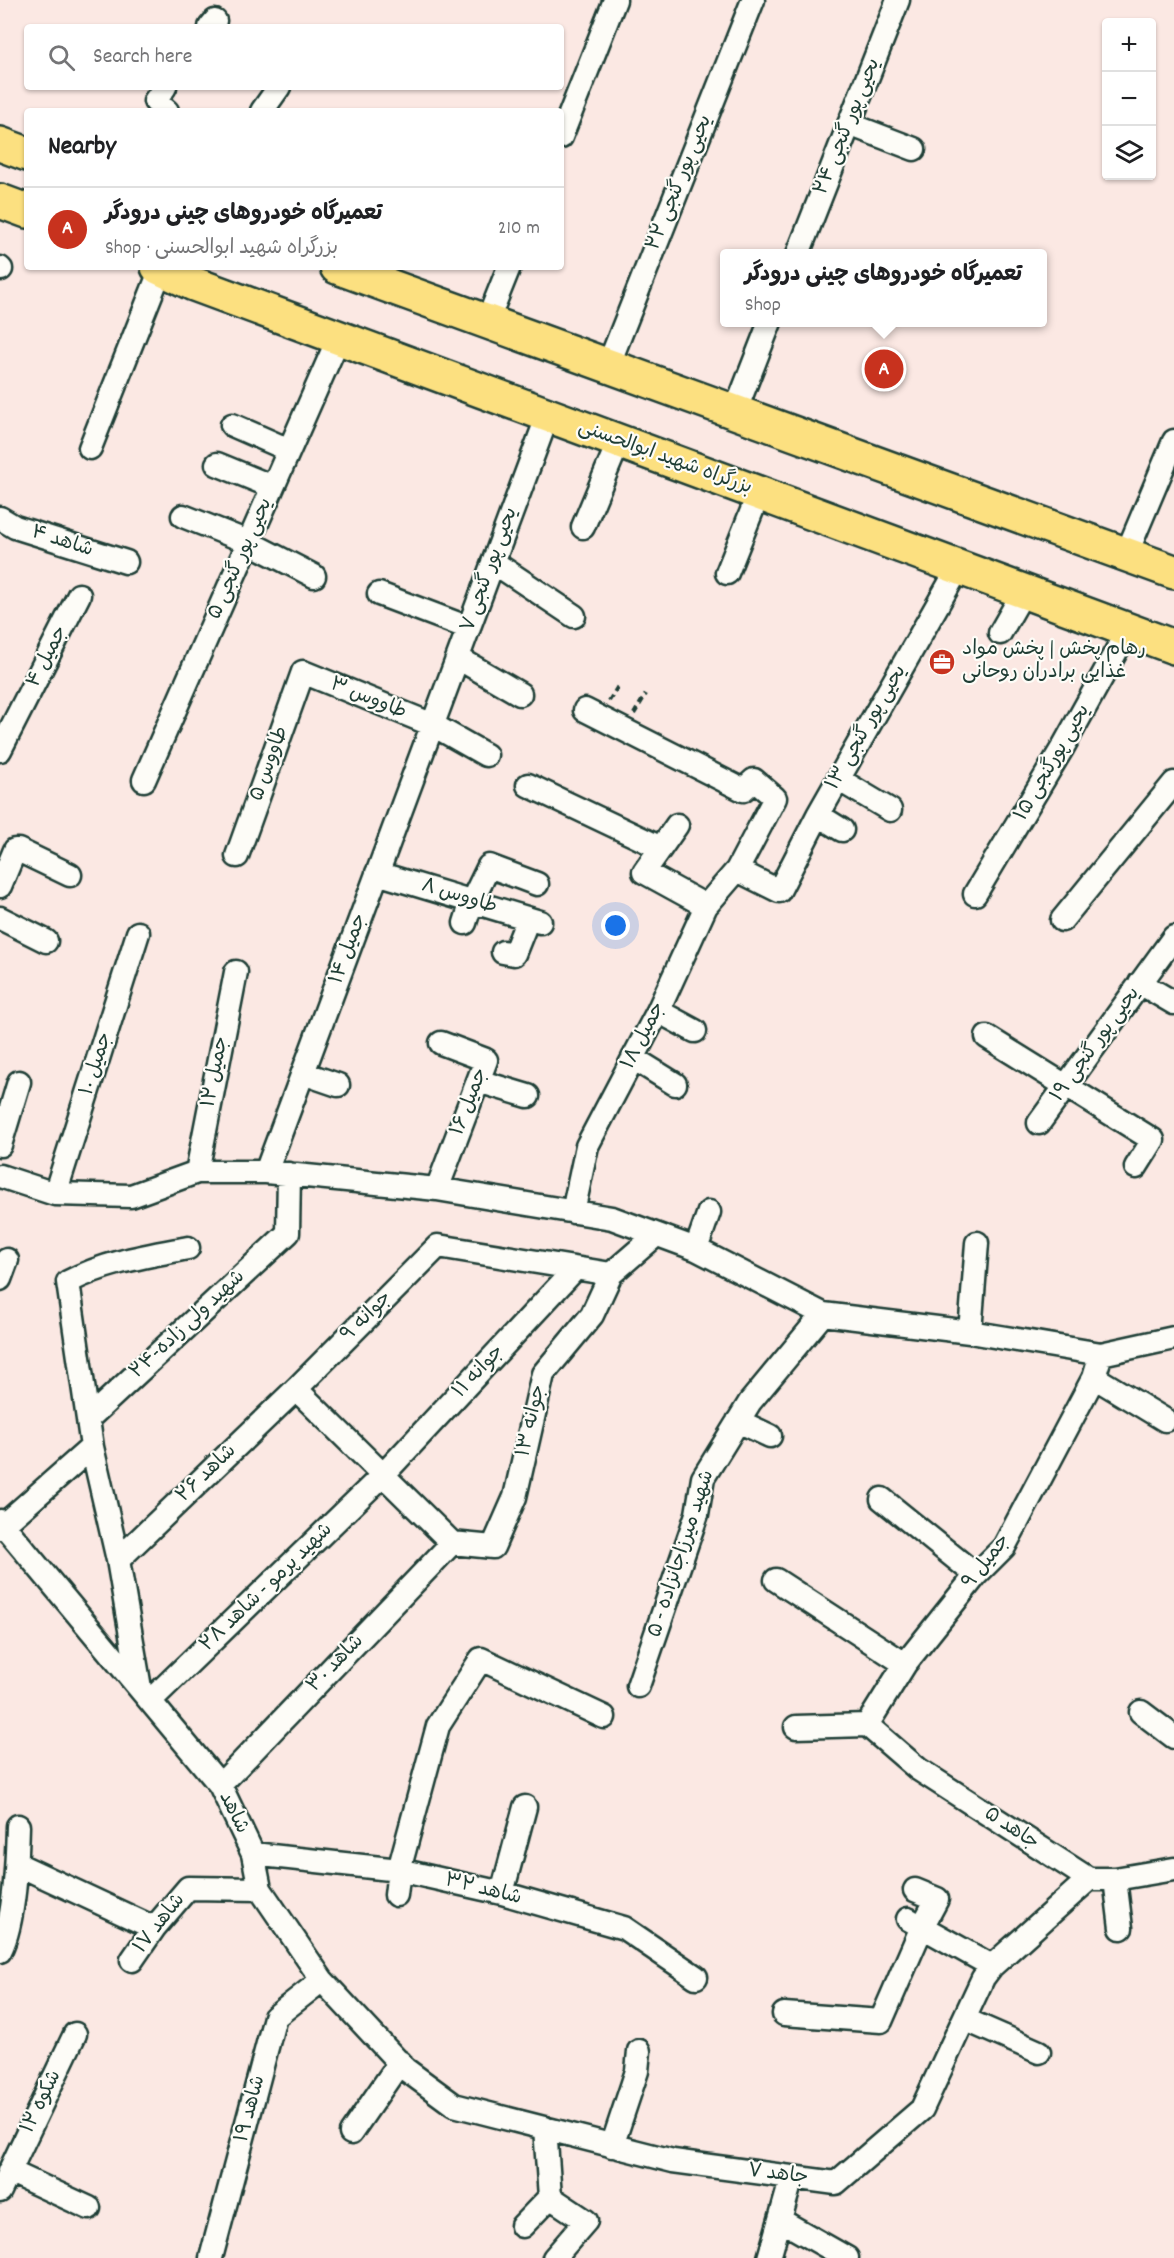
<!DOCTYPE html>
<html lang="en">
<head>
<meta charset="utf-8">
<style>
	body { margin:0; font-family:Dekko,"Playpen Sans Arabic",sans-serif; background:#f6f6f6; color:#202124 }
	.controls { position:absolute; right:18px; top:18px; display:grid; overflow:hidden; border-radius:6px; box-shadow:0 2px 4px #0004 }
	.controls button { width:54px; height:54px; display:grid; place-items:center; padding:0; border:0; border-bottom:2px solid #e0e0e0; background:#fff; color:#202124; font:30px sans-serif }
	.you { position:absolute; left:616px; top:926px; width:21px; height:21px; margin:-15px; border:4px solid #fff; border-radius:50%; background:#1a73e8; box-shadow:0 0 0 9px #1a73e833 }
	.badge { display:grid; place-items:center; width:39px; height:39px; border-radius:50%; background:#c8321e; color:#fff; font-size:20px; font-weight:700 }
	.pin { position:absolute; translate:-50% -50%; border:3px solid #fff; box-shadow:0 2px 6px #0006 }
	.popup { position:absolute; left:720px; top:249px; width:327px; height:78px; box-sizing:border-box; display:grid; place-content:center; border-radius:6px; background:#fff; filter:drop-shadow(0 2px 4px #0005); font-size:20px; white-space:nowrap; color:#757577 }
	.popup b { font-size:22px; color:#202124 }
	.popup::after { content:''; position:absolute; left:50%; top:100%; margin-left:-12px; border:12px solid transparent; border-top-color:#fff }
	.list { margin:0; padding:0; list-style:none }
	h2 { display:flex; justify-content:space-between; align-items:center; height:78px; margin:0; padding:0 24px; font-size:26px }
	h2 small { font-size:20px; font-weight:400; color:#757577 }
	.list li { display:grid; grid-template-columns:39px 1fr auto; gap:18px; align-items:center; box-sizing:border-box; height:84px; padding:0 24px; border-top:2px solid #e0e0e0 }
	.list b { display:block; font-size:22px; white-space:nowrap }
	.list p { margin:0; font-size:20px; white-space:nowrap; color:#757577 }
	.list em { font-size:20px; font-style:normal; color:#757577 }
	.icon { flex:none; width:33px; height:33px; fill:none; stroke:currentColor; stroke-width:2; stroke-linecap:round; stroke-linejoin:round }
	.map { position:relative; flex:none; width:1174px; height:2258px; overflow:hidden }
	.search { position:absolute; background:#fff; box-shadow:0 2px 4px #0004; left:24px; top:24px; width:540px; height:66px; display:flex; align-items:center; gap:15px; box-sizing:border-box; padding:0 21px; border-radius:6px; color:#757577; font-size:22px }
	.panel { position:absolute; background:#fff; box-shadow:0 2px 4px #0004; left:24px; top:108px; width:540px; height:162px; border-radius:6px }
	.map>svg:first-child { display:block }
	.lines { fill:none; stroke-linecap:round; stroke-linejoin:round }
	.street-casing { stroke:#1f3d34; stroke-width:27 }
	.primary-casing { stroke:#1f3d34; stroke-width:38 }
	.path { stroke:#1f3d34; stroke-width:4; stroke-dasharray:6 4.5; stroke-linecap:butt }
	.street { stroke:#fdfcf7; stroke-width:22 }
	.primary { stroke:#fce080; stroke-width:33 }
	.labels { text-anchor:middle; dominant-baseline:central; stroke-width:4.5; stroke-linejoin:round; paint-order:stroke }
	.street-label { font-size:20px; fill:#1f3d34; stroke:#fdfcf7 }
	.poi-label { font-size:20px; fill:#1f3d34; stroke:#fdfcf7; text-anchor:start }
</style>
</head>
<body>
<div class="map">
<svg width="1174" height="2258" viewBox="0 0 1174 2258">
	<rect width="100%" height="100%" fill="#fbe8e3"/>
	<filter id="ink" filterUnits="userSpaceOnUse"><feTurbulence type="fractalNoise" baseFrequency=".0167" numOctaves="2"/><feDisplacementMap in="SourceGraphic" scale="12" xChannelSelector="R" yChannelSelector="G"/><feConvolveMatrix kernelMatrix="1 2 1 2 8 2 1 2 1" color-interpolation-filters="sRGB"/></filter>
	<g filter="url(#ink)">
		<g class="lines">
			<defs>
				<path id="street" d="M210 27 215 21
					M165 87 155 101 167 111
					M262 111 279 87
					M849 124 914 149
					M561 137 615 0
					M798 254 898 0
					M0 268 1 269
					M487 322 509 267
					M608 366 753 0
					M735 412 770 322
					M232 425 289 450
					M90 448 161 269
					M217 464 273 487
					M183 516 248 542 314 576
					M0 518 15 527 126 562
					M583 527 619 441
					M1126 555 1174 441
					M493 562 574 616
					M727 573 759 493
					M379 594 469 628
					M1000 633 1024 591
					M458 658 520 694
					M0 750 79 595
					M838 779 890 810
					M144 780 339 337
					M528 785 661 848
					M818 815 842 830
					M677 825 644 872 706 906
					M237 856 303 672 433 725 486 755
					M737 870 779 891 818 815 959 567
					M377 873 540 922
					M0 886 15 850H18L70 875
					M975 894 1063 747 1128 630
					M0 918 46 941
					M1062 920 1174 783
					M465 923 472 901 489 866 537 884
					M503 952 514 954 528 919
					M1140 983 1174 1003
					M658 1011 695 1031
					M987 1037 1153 1140 1136 1167
					M633 1058 675 1084
					M303 1073 338 1085
					M478 1081 528 1096
					M1039 1123 1174 937
					M0 1145 19 1082
					M197 1172 236 972
					M266 1172 548 415
					M0 1176 55 1194 131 1196 197 1172H266L437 1189 612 1218 696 1249 823 1314 970 1332 1101 1354 1174 1338
					M437 1189 486 1060 441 1043
					M55 1194 138 933
					M573 1212 587 1146 658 1011 706 906 737 870 775 798 754 780 743 790 585 710
					M696 1249 709 1212
					M0 1279 7 1260
					M970 1332 977 1243
					M1094 1377 1165 1420
					M296 1389 452 1543 493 1547 515 1497 543 1374 592 1315 611 1274 656 1235
					M89 1418 288 1233 289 1174
					M738 1421 770 1436
					M882 1499 976 1575
					M0 1521 220 1785 253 1854 260 1889 322 1980 405 2069 454 2105 673 2161 836 2183 922 2109 983 1978 992 1966 1089 1879
					M0 1528 92 1447
					M118 1560 296 1389 438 1246 611 1274
					M776 1580 905 1664
					M638 1686 697 1514 703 1478 750 1402 823 1314
					M140 1688 118 1560 92 1447 68 1282C106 1262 146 1256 188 1248
					M150 1701 383 1475 575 1269
					M1141 1712 1174 1737
					M867 1725 905 1664 976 1575 1004 1547 1094 1377 1101 1354
					M867 1725 918 1769 1089 1879H1115L1174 1869
					M796 1727 867 1725
					M220 1785 452 1543
					M253 1854 399 1870 502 1893 624 1928 696 1977
					M17 1864 154 1928
					M1115 1879 1121 1928
					M502 1893 525 1807
					M396 1895 399 1870 438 1726 481 1659 604 1717
					M908 1919 992 1966
					M0 1951C15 1922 17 1860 18 1826
					M132 1960 154 1928 188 1888 260 1889
					M784 2014 881 2021 922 1927 937 1899 915 1890
					M964 2019 1039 2052
					M545 2128 550 2197 586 2221 554 2258
					M351 2133 400 2062
					M612 2146 637 2071 639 2051
					M9 2171 89 2208
					M0 2191 75 2034
					M780 2220 847 2258
					M522 2226 550 2197
					M211 2258 275 2017 322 1980
					M769 2258 792 2177"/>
				<path id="primary" d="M0 144 27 154
					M0 201 27 211
					M158 267 194 284 1174 647
					M337 267 1174 572"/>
			</defs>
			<use href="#street" class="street-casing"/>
			<use href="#primary" class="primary-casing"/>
			<path class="path" d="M609 701 618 686
				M634 714 646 694"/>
			<use href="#street" class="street"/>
			<use href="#primary" class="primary"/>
		</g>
	</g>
	<defs>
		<symbol id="office-disc" viewBox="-11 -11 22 22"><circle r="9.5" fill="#c8321e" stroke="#fdfcf7"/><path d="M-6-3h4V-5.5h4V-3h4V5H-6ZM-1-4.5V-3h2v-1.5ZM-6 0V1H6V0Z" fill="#fff"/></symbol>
	</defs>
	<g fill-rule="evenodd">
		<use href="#office-disc" x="927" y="647" width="30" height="30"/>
	</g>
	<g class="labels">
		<g class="street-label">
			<text transform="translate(848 127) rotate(-68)">یحیی پور گنجی ۲۴</text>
			<text transform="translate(680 183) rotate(-68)">یحیی پور گنجی ۲۲</text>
			<text transform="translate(665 458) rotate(20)">بزرگراه شهید ابوالحسنی</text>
			<text transform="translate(62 542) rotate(18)">شاهد ۴</text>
			<text transform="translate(241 559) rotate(-66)">یحیی پور گنجی ۵</text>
			<text transform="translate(490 570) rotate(-70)">یحیی پور گنجی ۷</text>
			<text transform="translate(48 657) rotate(-63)">جمیل ۴</text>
			<text transform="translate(368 699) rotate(22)">طاووس ۳</text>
			<text transform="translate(867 728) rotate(-60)">یحیی پور گنجی ۱۳</text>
			<text transform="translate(1053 763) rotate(-60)">یحیی پورگنجی ۱۵</text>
			<text transform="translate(270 764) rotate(-70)">طاووس ۵</text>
			<text transform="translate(459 897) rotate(17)">طاووس ۸</text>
			<text transform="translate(349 949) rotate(-70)">جمیل ۱۴</text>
			<text transform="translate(644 1036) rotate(-63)">جمیل ۱۸</text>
			<text transform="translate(1096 1045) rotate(-54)">یحیی پور گنجی ۱۹</text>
			<text transform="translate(97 1064) rotate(-72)">جمیل ۱۰</text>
			<text transform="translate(216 1072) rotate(-79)">جمیل ۱۲</text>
			<text transform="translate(470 1102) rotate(-69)">جمیل ۱۶</text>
			<text transform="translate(367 1317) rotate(-45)">جوانه ۹</text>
			<text transform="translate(188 1325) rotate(-43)">شهید ولی زاده-۲۴</text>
			<text transform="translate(479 1372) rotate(-47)">جوانه ۱۱</text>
			<text transform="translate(532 1421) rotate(-77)">جوانه ۱۳</text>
			<text transform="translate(207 1474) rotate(-44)">شاهد ۲۶</text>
			<text transform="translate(682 1554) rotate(-72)">شهید میرزاجانزاده - ۵</text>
			<text transform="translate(987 1562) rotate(-52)">جمیل ۹</text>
			<text transform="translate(267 1588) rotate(-44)">شهید پرمو - شاهد ۲۸</text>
			<text transform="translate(336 1664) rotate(-46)">شاهد ۳۰</text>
			<text transform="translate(233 1813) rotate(64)">شاهد</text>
			<text transform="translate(1011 1829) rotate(33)">جاهد ۵</text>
			<text transform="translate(483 1890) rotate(14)">شاهد ۳۲</text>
			<text transform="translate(160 1924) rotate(-52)">شاهد ۱۷</text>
			<text transform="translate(42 2102) rotate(-64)">شکوه ۱۲</text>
			<text transform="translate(251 2109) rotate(-75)">شاهد ۱۹</text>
			<text transform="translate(778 2175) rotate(7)">جاهد ۷</text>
		</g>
		<g class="poi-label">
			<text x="962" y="650">رهام پخش | پخش مواد<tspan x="962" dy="23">غذایی برادران روحانی</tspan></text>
		</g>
	</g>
</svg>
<div class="controls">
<button>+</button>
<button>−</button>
<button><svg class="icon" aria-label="layers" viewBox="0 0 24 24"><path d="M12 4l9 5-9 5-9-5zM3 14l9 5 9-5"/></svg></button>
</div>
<div class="you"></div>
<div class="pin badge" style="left:884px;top:369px">A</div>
<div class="popup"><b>تعمیرگاه خودروهای چینی درودگر</b>Shop</div>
<div class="search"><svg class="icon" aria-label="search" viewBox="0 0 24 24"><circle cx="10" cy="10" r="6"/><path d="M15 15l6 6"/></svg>Search here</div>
<section class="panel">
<h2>Nearby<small></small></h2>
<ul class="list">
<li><span class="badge">A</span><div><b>تعمیرگاه خودروهای چینی درودگر</b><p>Shop · بزرگراه شهید ابوالحسنی</p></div><em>210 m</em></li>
</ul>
</section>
</div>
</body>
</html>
